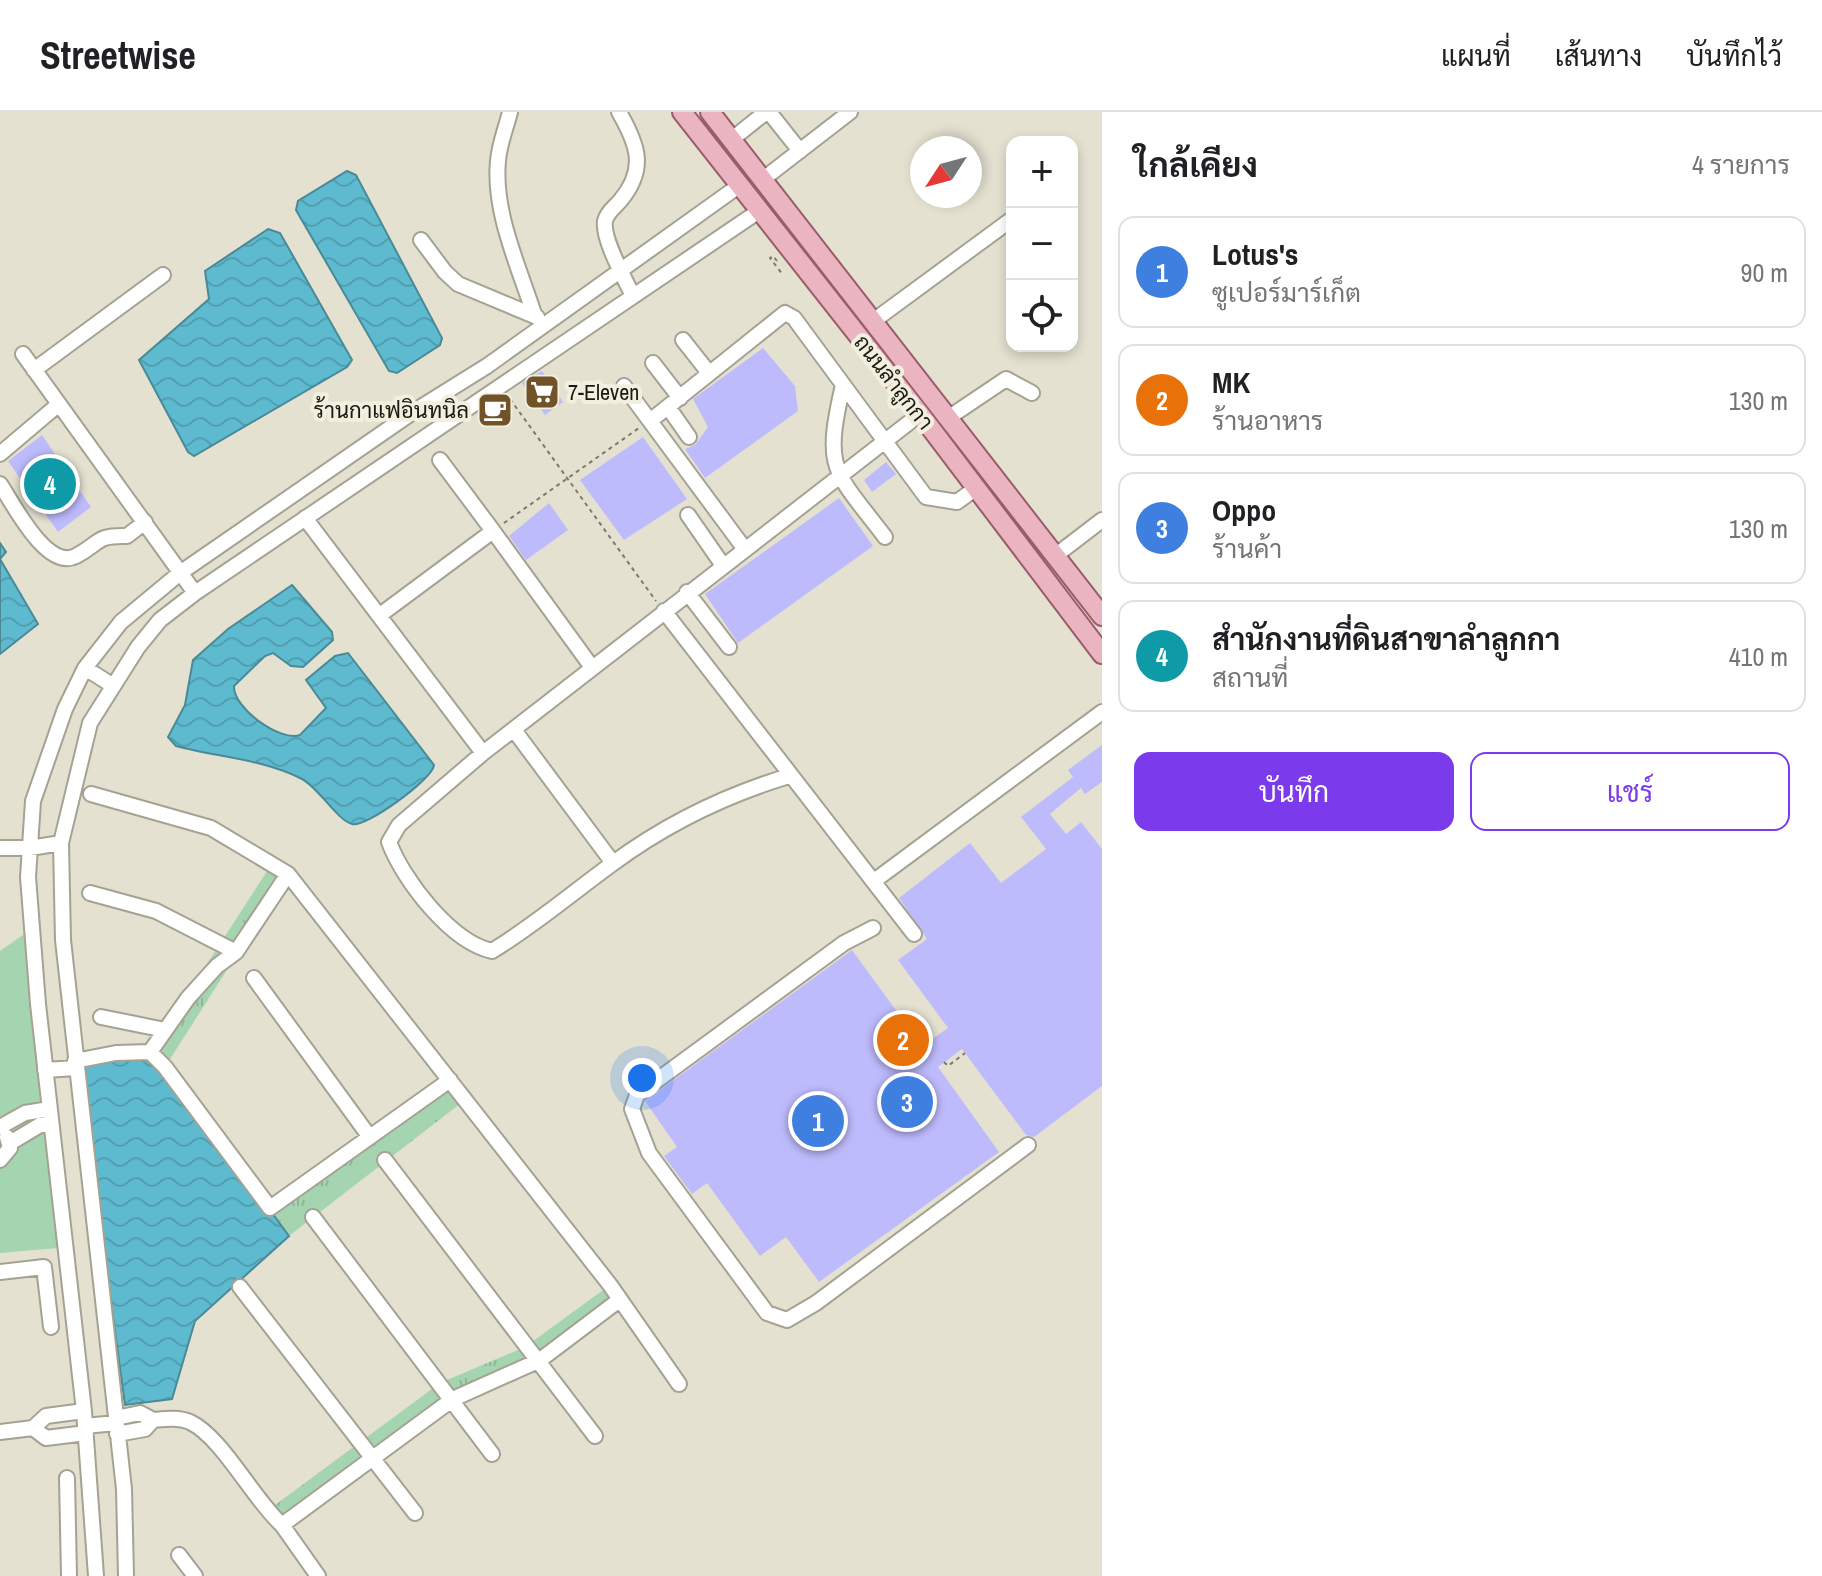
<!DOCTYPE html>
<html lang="th">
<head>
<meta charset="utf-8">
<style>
	body { margin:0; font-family:"Archivo Narrow",Sarabun,sans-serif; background:#f6f6f6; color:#202124 }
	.controls { position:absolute; right:24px; top:24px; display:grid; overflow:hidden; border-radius:16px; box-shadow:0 4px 12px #0003 }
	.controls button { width:72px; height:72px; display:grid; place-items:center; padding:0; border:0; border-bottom:2px solid #e0e0e0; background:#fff; color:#202124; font:40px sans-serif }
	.compass { position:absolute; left:910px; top:24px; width:72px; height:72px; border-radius:50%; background:#fff; box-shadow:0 4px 12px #0003; rotate:234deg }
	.you { position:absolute; left:642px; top:966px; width:28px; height:28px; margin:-20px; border:6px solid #fff; border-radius:50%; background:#1a73e8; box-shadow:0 0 0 12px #1a73e833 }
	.badge { display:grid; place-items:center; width:52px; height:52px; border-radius:50%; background:#7c3aed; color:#fff; font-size:26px; font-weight:700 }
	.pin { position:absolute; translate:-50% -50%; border:4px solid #fff; box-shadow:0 2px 8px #0006 }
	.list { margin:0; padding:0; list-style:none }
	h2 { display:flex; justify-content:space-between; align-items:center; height:104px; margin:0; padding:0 32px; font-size:34px }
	h2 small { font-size:26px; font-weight:400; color:#757577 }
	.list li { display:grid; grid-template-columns:52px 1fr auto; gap:24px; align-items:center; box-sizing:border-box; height:112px; margin:0 16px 16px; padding:0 16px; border:2px solid #e0e0e0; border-radius:16px }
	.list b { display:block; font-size:30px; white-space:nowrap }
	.list p { margin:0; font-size:26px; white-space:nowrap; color:#757577 }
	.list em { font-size:26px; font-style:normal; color:#757577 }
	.actions { display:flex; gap:16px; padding:24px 32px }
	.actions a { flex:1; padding:18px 0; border:2px solid #7c3aed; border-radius:16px; text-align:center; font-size:28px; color:#7c3aed }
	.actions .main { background:#7c3aed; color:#fff }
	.icon { flex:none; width:44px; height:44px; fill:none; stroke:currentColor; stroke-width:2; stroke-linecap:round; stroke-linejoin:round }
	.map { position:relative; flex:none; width:1102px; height:1464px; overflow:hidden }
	header { display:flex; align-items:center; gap:48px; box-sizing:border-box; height:112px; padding:0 40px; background:#fff; border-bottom:2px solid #e0e0e0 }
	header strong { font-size:38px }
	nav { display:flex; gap:44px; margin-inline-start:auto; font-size:28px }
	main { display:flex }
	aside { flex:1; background:#fff }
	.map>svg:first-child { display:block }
	.park { fill:url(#park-tufts) }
	.pitch { fill:#a4d5b0 }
	.water { fill:url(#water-waves); stroke:#4a8a97; stroke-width:2 }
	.building { fill:#bebbfd }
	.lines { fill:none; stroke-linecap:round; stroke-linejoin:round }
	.minor-casing { stroke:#a5a293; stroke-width:18 }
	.major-casing { stroke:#995d69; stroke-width:22 }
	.path { stroke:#7c7a6f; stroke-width:2; stroke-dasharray:4 4; stroke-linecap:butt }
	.minor { stroke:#fff; stroke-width:14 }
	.major { stroke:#ebb4c1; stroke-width:18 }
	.labels { text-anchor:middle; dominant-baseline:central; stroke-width:8; stroke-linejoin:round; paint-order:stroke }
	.street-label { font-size:22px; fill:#1a1913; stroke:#f1efde }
	.poi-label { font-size:22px; fill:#1a1913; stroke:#f1efde; text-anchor:start }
</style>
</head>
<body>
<header>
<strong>Streetwise</strong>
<nav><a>แผนที่</a><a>เส้นทาง</a><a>บันทึกไว้</a></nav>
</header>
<main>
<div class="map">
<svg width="1102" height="1464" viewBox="0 0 1102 1464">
	<defs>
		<pattern id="park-tufts" width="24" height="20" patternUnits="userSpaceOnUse" patternTransform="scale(2)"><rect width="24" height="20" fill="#a4d5b0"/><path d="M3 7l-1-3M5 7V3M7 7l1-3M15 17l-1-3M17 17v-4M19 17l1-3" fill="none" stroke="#8db696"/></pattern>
		<pattern id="water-waves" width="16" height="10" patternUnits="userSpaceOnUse" patternTransform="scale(2)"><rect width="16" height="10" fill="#5ebacf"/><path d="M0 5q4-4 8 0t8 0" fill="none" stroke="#519fb1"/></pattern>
	</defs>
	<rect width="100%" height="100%" fill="#e4e1d1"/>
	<path class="park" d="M273 750 288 762 165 955 150 940Z
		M450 968 465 988 289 1124 270 1096Z
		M610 1173 618 1189 540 1248 452 1287 282 1413 267 1399 440 1271 525 1235Z"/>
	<path class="pitch" d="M26 821 58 1136 0 1141V839Z"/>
	<path class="water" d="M347 59 356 63 442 226 440 233 397 261 389 259 296 98 298 89Z
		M268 117 280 121 352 248 347 255 194 344 188 340 139 248 209 187 205 159Z
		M0 431 6 440 0 447 38 512 0 542Z
		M292 473 332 520 333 528 303 555 291 554 273 541 265 544 234 574C233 596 280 630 300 623L326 596 306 568 335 544 348 541 434 653C434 666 366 716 352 712 337 708 319 676 302 667 264 647 216 645 176 634L168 625 185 593 193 548 228 517Z
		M146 943 165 955 289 1124 195 1209 172 1287 125 1293 78 949Z"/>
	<path class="building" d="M763 236 795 274 798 299 705 366 685 337 695 333 708 315 693 287Z
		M542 259 563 290 545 303 522 271Z
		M500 286 508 300 493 311 483 298Z
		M42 323 91 395 58 420 8 349Z
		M643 325 687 387 624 428 580 368Z
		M886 350 896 362 872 380 864 368Z
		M839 386 873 434 738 531 705 482Z
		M549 391 568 418 526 448 509 424Z
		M1102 633V670L1085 682 1081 676 1050 702 1066 722 1081 710 1102 737V974L1034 1025 1026 1023 962 937 938 955 999 1040 819 1170 786 1125 760 1144 707 1071 692 1082 664 1044 677 1035 645 989 852 838 922 934 948 916 898 848 927 827 899 786 970 731 1001 771 1046 737 1021 705 1073 665 1068 658Z"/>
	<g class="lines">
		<defs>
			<path id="minor" d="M510 0C506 16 499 33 498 49 493 100 519 155 534 202
				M619 0C638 33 647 57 620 89 615 95 607 100 605 109 602 127 625 167 633 184
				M769 0 800 39
				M731 28 766 0
				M762 68 850 0
				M421 128 445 160 458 172 537 205
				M872 210 1012 107
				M683 228 709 261
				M23 242 195 481
				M653 251 680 286
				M34 258 163 163
				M843 273C823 359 834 358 885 425
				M624 274 744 436
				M668 295 689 325
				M948 306 1006 267 1032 281
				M650 309 785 201 794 206 926 385 957 390 976 376
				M0 342 59 292
				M440 348 493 419
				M0 372C14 393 47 459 76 444 101 431 95 423 127 424L145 410
				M688 403 722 452
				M305 406 483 641 920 302
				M1055 444 1102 408
				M687 480 729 535
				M664 499 914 822
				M380 503 493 419 591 554
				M85 556 112 573
				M514 618 613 751
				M483 641 399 713 389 730C403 768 451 830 492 839 535 813 572 781 612 752 666 712 726 683 789 664
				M91 682 211 716 288 762
				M0 736H30L61 731
				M874 769 1102 600
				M90 781 156 799 236 840
				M873 816 844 831 637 983 632 997 649 1041 767 1201 787 1208 816 1191 1028 1033
				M254 866 369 1024
				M101 905 165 918
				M150 940 165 955 270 1096 450 968
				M75 949 116 941 150 940 188 886 217 854 236 840 288 762 610 1173 679 1272
				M45 958 76 956
				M0 1015 25 1001 49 997
				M10 1031 40 1013 51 1012
				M0 1048 10 1036 7 1025
				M385 1048 595 1324
				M313 1105 492 1342
				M0 1160 44 1155 51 1215
				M240 1175 415 1401
				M84 1299 46 1304 33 1316 46 1326 86 1321
				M116 1306 140 1301 153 1308
				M85 1314 116 1311
				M0 1320 33 1316
				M117 1322 145 1317 153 1308C165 1307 178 1305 190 1310 222 1325 253 1387 282 1413L453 1287 540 1248 618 1189
				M67 1366 69 1464
				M282 1413 318 1464
				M179 1443 195 1464
				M96 1464 84 1299 38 892 28 765 33 689 65 597 85 556 121 510 180 461 410 302 487 254 740 73
				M126 1464 124 1377 63 828 61 731 90 611 138 535 160 508 195 481 759 99"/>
			<path id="major" d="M682 0 920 302 1102 542
				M710 0 1102 504"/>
		</defs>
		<use href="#minor" class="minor-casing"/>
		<use href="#major" class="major-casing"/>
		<path class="path" d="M777 149 773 144 770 146 783 163
			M510 287 656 489
			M504 411 639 316
			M944 950 948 954 965 941"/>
		<use href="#minor" class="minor"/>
		<use href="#major" class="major"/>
	</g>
	<defs>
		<symbol id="supermarket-square" viewBox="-11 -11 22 22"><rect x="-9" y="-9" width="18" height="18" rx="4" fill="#725328" stroke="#f1efde"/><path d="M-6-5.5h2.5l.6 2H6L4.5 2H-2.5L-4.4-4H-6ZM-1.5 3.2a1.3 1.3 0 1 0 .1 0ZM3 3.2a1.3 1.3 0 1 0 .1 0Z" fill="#fff"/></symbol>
		<symbol id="cafe-square" viewBox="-11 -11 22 22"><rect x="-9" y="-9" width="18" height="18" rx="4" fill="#725328" stroke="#f1efde"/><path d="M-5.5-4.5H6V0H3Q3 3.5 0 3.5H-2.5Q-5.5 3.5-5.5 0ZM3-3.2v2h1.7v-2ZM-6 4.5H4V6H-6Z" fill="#fff"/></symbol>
	</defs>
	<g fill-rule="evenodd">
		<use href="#supermarket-square" x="522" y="260" width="40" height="40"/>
		<use href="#cafe-square" x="475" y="278" width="40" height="40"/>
	</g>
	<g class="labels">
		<g class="street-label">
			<text transform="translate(894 270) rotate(52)">ถนนลำลูกกา</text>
		</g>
		<g class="poi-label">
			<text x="568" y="280">7-Eleven</text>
			<text x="469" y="298" text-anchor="end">ร้านกาแฟอินทนิล</text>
		</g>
	</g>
</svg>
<div class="controls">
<button>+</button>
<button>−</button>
<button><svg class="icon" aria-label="locate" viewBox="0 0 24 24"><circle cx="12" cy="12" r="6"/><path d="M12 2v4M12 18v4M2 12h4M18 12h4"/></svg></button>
</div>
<svg class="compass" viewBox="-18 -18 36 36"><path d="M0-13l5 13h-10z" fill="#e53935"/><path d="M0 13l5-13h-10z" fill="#757577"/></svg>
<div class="you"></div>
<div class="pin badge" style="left:818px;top:1009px;background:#3f7fe0">1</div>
<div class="pin badge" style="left:903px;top:928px;background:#e8710a">2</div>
<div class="pin badge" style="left:907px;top:990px;background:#3f7fe0">3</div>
<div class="pin badge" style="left:50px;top:372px;background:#0f9aa8">4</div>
</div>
<aside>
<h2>ใกล้เคียง<small>4 รายการ</small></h2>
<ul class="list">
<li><span class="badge" style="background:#3f7fe0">1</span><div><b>Lotus's</b><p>ซูเปอร์มาร์เก็ต</p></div><em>90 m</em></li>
<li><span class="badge" style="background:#e8710a">2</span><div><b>MK</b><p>ร้านอาหาร</p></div><em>130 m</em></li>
<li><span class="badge" style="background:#3f7fe0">3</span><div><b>Oppo</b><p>ร้านค้า</p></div><em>130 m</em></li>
<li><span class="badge" style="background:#0f9aa8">4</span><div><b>สำนักงานที่ดินสาขาลำลูกกา</b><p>สถานที่</p></div><em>410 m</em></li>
</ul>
<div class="actions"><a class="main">บันทึก</a><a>แชร์</a></div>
</aside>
</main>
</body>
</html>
